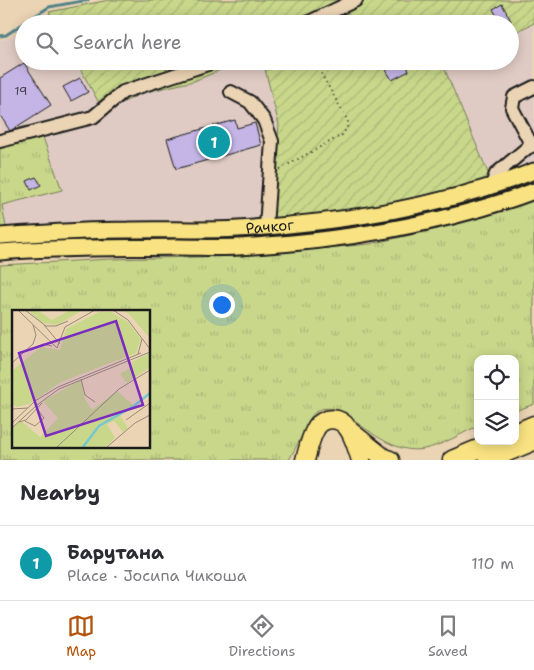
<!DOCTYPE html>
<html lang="en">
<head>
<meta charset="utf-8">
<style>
	body { margin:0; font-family:"Shantell Sans",sans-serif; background:#f7f7f7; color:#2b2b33 }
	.controls { position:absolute; right:15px; bottom:15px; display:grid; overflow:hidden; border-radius:10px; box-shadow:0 2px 12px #0003 }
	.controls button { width:45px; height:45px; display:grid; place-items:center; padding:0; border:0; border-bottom:1px solid #e1e1e2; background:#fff; color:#2b2b33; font:25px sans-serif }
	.you { position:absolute; left:221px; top:304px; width:18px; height:18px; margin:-12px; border:4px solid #fff; border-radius:50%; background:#1a73e8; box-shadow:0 0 0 8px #1a73e833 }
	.badge { display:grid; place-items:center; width:32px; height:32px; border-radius:50%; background:#b45309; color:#fff; font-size:16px; font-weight:700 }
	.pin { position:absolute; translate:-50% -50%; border:2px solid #fff; box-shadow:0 1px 5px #0006 }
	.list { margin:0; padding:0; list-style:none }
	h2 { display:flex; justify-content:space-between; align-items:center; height:65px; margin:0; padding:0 20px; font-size:21px }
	h2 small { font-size:16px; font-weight:400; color:#7c7c81 }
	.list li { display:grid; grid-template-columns:32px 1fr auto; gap:15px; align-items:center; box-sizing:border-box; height:75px; padding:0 20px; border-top:1px solid #e1e1e2 }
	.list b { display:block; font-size:19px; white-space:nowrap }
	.list p { margin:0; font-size:16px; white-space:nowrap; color:#7c7c81 }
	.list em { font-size:16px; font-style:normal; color:#7c7c81 }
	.icon { flex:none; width:28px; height:28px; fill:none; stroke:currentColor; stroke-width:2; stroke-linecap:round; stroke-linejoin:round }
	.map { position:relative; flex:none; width:534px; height:460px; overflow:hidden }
	.search { position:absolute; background:#fff; box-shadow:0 2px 12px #0003; left:15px; right:15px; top:15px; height:55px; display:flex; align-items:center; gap:12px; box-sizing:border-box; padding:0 18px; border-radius:28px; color:#7c7c81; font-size:19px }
	.sheet { height:140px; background:#fff }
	nav { display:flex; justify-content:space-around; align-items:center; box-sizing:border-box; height:70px; border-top:1px solid #e1e1e2; background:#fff; font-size:14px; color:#7c7c81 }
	nav a { display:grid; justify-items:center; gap:2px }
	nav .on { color:#b45309 }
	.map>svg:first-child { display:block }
	.built { fill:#dfcbc3 }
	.grass { fill:url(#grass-tufts); stroke:#727a54; fill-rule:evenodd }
	.garden { fill:url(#garden-furrows); stroke:#727a54 }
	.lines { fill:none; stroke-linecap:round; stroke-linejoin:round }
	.stream { stroke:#528388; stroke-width:3 }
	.building { fill:#c4b5e6; stroke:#1c1c1c }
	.minor-casing { stroke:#1c1c1c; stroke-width:16 }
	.major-casing { stroke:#1c1c1c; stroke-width:19 }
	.highway-casing { stroke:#1c1c1c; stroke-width:21 }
	.path { stroke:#1c1c1c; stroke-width:2; stroke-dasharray:1 4; stroke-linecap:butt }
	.minor { stroke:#ebd4b4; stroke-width:12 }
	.major { stroke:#f8e281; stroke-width:15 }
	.highway { stroke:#f8e281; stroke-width:18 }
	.labels { text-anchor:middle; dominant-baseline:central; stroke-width:4.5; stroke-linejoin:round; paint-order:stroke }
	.number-label { font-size:12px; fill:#46424e }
	.street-label { font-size:15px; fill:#1c1c1c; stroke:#ebd4b4 }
	.inset-river { fill:none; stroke:#76c7d0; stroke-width:2.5 }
	.inset-road { fill:none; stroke:#988a77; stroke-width:1 }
	.view { fill:#7b2cbf; fill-opacity:0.15; stroke:#7b2cbf; stroke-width:2.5 }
	.inset-edge { fill:none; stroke:#1c1c1c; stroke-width:2.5 }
</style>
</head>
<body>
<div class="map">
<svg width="534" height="460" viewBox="0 0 534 460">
	<defs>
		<pattern id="grass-tufts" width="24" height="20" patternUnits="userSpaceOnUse" patternTransform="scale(1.25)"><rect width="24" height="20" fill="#c9d78b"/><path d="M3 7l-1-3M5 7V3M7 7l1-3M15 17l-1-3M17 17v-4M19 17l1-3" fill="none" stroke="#acb877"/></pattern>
		<pattern id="garden-furrows" width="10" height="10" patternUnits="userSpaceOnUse" patternTransform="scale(1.25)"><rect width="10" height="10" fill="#c9d78b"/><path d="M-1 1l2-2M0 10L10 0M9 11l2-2" fill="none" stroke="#acb877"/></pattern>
	</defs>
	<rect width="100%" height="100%" fill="#ebd4b4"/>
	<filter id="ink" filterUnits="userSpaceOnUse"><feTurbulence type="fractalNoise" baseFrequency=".02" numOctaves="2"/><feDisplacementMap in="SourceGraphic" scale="10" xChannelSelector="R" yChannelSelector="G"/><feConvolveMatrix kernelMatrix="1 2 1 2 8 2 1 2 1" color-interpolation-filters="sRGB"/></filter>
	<g filter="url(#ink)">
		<path class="built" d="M534 23V164L491 180 445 70 462 61H510V35Z
			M24 28V61H76L104 112 142 93 193 81 242 61H263L279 125 269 225 198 219 6 227 2 205 62 190 42 135 0 148V40L8 38Z"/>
		<path class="grass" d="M42 135 62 190 2 205 6 227 0 228V148Z
			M534 200V404L515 411V359H478V426C462 433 441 446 424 449 394 455 366 428 342 412 319 401 309 415 302 435 298 444 293 452 289 460H0V265L111 259 240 256 370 244 437 229ZM14 311H149V446H14Z"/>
		<path class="garden" d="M109 0H534V23L510 35V24H55L49 12Z
			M76 61H242L194 81 142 93 104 112Z
			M263 61H462L445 70 491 180 428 204 269 225 279 125Z"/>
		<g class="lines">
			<path class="stream" d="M0 36 6 35 49 7 88 0"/>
		</g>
		<path class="building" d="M502 4 511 21 506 24H501L493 9Z
			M405 61 409 71 392 80 386 70Z
			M24 63 51 105 10 131 0 115V78Z
			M80 78 88 92 71 101 63 87Z
			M235 120 237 128 255 123 261 145 176 169 167 139Z
			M36 177 41 185 31 190 27 181Z"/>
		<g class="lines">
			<defs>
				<path id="minor" d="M305 24 356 0
					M231 92 250 102 264 120 272 141 266 227
					M0 141 93 117 123 92 217 61
					M532 146 512 108 514 97 534 87
					M492 185 496 174 527 148 534 145"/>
				<g id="major">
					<path id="s1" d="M0 236C43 233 86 230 128 230 165 229 202 231 238 229 338 223 441 208 534 171"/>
					<path d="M0 252C59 247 118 248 177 247 198 247 218 248 238 247 335 242 443 225 534 191"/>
				</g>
				<path id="highway" d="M351 432 384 458 390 460
					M515 433 534 425
					M305 460C308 450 310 439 315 430 317 425 321 422 326 420 350 414 355 444 361 460
					M452 460 497 441
					M488 460 534 441"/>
			</defs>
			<use href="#minor" class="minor-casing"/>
			<use href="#major" class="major-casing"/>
			<use href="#highway" class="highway-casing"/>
			<path class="path" d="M280 169 342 135 347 128 348 121 314 61"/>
			<use href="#minor" class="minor"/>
			<use href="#major" class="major"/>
			<use href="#highway" class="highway"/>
		</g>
	</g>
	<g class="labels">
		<g class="number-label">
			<text x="21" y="91">19</text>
		</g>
		<g class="street-label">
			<text stroke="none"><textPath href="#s1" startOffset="270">Рачког</textPath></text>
		</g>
	</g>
	<g transform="translate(12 310)">
		<rect width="138" height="138" fill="#ebd4b4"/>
		<path d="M16 0H25L40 10 58 0H71L45 15 30 13ZM110 0H137V27L117 4ZM87 2H99L116 12 129 29 124 43 49 72 17 94 5 97 0 94V61L29 37 48 40 54 19ZM137 43V58L115 73 108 64 118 58 116 54Z" fill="#c9d78b"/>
		<path d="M69 70 73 89 80 100 105 81 121 95 107 104 116 118 111 122 102 111 95 114 103 128 94 137H0V120L8 110 28 127 46 108 31 91Z" fill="#c9d78b"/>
		<path class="inset-river" d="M71 137 87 116 122 96 138 83"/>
		<path class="inset-road" d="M6 0 45 38 53 17 83 0M13 0 34 16H44L56 11M101 0 116 10 138 39M32 15 48 34M19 40 31 34 40 36M126 44 130 29M0 53 21 34 24 25 21 15M69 69 73 85 83 92M0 99 16 98M114 110 138 93M13 111 23 116 32 108 26 100M7 112 14 110 30 93M0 113 23 91 46 77 129 43M0 118 25 95 47 79 138 42M45 137 107 79 138 60M95 137 123 113 138 105"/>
		<path class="view" d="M104 11 131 95 34 126 7 43Z"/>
		<rect width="138" height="138" class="inset-edge"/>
	</g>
</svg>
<div class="controls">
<button><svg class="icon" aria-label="locate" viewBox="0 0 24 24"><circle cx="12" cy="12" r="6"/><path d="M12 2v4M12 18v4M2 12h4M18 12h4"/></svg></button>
<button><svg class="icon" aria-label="layers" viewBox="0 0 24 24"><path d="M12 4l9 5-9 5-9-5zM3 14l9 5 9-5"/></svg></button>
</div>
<div class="you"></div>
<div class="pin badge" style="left:214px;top:142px;background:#0f9aa8">1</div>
<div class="search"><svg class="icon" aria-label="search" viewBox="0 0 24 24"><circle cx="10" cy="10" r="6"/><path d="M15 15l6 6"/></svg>Search here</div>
</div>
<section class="sheet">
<h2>Nearby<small></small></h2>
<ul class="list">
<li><span class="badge" style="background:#0f9aa8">1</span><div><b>Барутана</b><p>Place · Јосипа Чикоша</p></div><em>110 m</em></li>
</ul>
</section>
<nav>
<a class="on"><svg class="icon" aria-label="map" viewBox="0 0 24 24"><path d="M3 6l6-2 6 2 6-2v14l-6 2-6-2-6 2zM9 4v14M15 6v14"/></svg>Map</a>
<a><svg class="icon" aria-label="directions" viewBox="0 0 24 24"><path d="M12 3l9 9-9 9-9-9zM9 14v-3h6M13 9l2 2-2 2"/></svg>Directions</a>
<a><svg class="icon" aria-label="saved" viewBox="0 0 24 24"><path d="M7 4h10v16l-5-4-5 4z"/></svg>Saved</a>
</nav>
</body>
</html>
